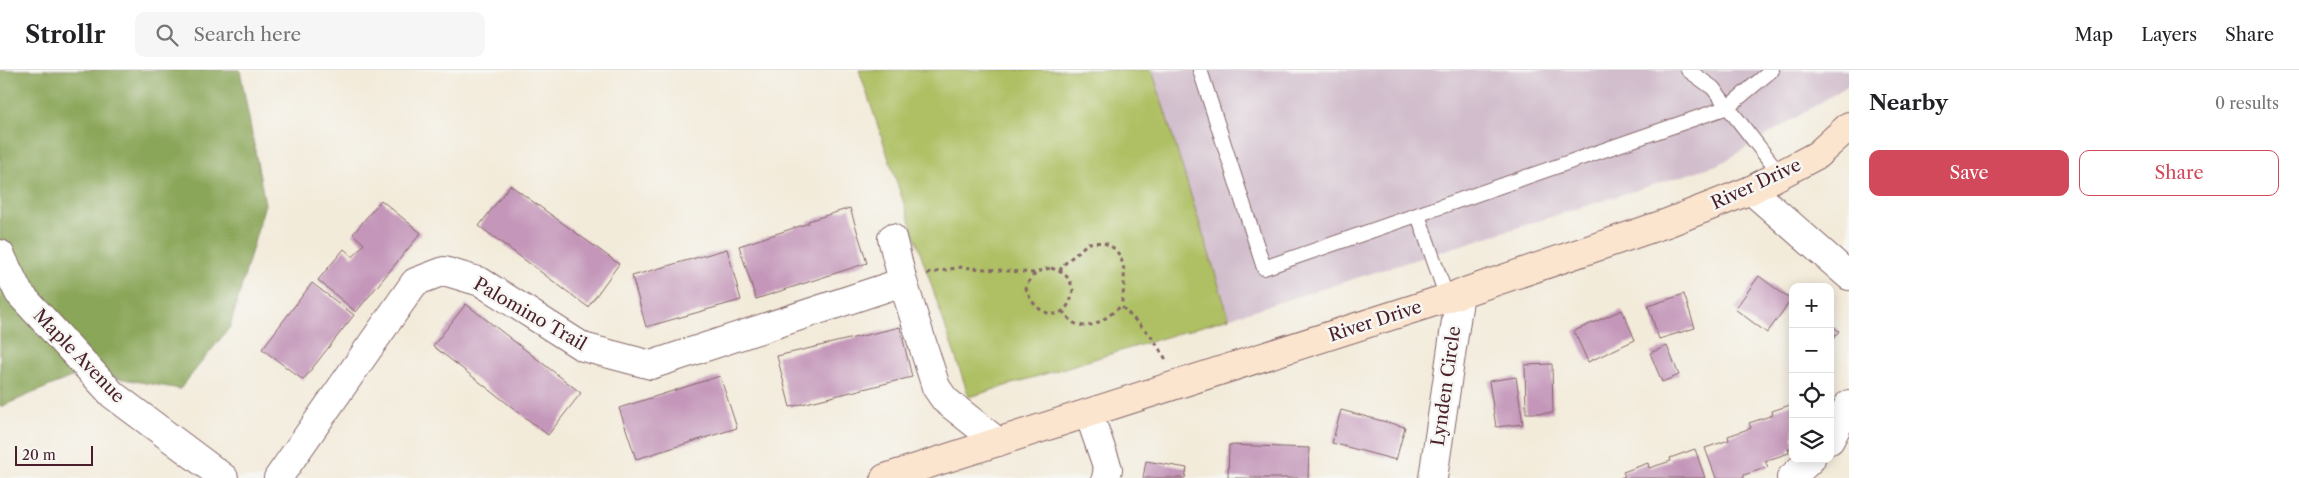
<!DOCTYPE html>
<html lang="en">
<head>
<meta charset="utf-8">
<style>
	body { margin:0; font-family:"Libre Caslon Text",serif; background:#f6f6f6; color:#202124 }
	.controls { position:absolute; right:15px; bottom:15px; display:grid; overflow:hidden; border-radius:10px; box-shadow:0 2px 12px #0003 }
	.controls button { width:45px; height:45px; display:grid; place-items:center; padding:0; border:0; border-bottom:1px solid #e0e0e0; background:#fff; color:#202124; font:25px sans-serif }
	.scale { position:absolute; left:15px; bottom:12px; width:78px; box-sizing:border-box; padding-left:5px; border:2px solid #4a1f2b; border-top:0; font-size:14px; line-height:18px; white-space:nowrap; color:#4a1f2b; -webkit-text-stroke:4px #f6f6f2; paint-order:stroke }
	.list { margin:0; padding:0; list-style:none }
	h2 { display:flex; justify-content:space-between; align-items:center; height:65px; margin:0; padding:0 20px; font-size:21px }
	h2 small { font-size:16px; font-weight:400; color:#757577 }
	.actions { display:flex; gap:10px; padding:15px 20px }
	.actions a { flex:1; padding:11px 0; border:1px solid #d1495b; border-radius:10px; text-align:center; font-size:18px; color:#d1495b }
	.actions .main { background:#d1495b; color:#fff }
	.icon { flex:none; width:28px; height:28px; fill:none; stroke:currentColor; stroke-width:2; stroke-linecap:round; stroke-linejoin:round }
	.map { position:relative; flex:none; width:1849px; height:408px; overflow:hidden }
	header { display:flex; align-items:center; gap:30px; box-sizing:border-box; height:70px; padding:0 25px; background:#fff; border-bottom:1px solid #e0e0e0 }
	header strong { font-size:24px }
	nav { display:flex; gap:28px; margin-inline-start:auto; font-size:18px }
	.search { width:350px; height:45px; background:#f6f6f6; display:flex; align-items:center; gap:12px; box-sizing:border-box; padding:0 18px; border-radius:10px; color:#757577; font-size:19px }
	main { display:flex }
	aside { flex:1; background:#fff }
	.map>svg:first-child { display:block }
	.industrial { fill:#d1bdcc }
	.green { fill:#aec063; stroke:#7c7047 }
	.forest { fill:#8aa659; stroke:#6a6242 }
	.building { fill:#c497ba }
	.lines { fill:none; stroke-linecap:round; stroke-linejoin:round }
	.service-casing { stroke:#856668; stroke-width:16 }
	.minor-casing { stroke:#856668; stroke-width:30 }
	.secondary-casing { stroke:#856668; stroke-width:30 }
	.path { stroke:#856668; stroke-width:3; stroke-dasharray:4 4; stroke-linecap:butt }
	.service { stroke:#fff; stroke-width:14 }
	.minor { stroke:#fff; stroke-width:28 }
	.secondary { stroke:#fbe5cf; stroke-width:28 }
	.labels { text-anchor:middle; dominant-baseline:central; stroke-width:5; stroke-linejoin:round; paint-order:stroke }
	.street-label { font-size:18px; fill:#4a1f2b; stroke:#f6f6f2 }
</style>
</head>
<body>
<header>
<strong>Strollr</strong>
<div class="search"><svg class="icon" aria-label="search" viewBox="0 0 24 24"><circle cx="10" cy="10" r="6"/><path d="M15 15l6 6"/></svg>Search here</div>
<nav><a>Map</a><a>Layers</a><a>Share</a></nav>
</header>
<main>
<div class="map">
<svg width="1849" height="408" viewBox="0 0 1849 408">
	<rect width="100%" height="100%" fill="#f6f6f2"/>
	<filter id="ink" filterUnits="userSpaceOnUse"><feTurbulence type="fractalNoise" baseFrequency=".02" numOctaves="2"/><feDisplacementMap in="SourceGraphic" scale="10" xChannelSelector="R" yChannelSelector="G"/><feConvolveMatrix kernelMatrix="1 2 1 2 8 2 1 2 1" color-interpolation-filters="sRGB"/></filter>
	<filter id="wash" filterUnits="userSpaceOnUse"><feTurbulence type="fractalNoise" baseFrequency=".0096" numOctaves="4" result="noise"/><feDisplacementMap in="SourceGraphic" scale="20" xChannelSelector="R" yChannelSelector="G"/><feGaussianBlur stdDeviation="1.12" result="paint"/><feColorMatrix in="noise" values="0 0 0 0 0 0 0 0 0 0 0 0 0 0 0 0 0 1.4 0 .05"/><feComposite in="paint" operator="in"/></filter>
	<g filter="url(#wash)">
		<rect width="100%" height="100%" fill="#f3ebda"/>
		<path class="industrial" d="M1152 0H1849V15L1720 94 1229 248Z"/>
		<path class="green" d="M859 0H1152L1229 248 969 327Z"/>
		<path class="forest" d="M0 0H240L265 134 230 257 180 319 83 302 0 337Z"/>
		<g id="blocks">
			<path class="building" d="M510 115 619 194 588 237 479 156Z
				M381 130 421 163 356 242 318 210 344 179 353 187 364 174 353 164Z
				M850 138 867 193 756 229 739 176 809 153 808 151Z
				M727 179 741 230 646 257 632 206Z
				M1759 206 1791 230 1767 263 1735 239Z
				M312 213 354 245 303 310 262 279Z
				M1684 224 1695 258 1659 269 1648 236Z
				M466 234 581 323 548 365 433 276Z
				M1622 240 1635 270 1588 292 1574 261Z
				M1830 254 1839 261 1830 273Z
				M900 257 912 307 790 337 777 286Z
				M1667 276 1679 305 1662 312 1650 283Z
				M1552 294 1553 343H1526L1525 295Z
				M720 306 737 358 636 389 619 338Z
				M1516 307 1523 354 1496 357 1489 311Z
				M1793 334V378L1788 379 1789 383 1765 391 1768 397 1744 405V408H1716L1705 378 1729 370 1728 366 1751 358 1749 353 1773 345 1772 341Z
				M1341 340 1405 357 1396 390 1332 373Z
				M1229 375 1309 378 1308 408H1228Z
				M1695 379 1705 408H1620L1625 406 1623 402 1648 393 1649 398 1671 391 1670 388Z
				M1146 391 1187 398 1185 408H1143Z"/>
		</g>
	</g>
	<g filter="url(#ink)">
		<use href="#blocks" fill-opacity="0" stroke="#856668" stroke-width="1"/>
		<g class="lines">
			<defs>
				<path id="service" d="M1200 0 1264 198 1728 37 1772 0
					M1688 0 1713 18 1780 104
					M1418 145 1447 228"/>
				<path id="minor" d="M1751 120 1849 206
					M892 168 903 212
					M0 184 19 223 113 325 224 408
					M1089 344 1108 399 1106 408
					M1830 370 1849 334
					M278 408 415 212 444 201 481 212 583 277 651 295 903 212 936 317 945 330 998 372
					M1433 408 1460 223
					M1791 408 1811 389"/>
				<path id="secondary" d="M885 408 1447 228 1667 153 1751 120 1817 85 1849 56"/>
			</defs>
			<use href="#service" class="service-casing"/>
			<use href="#minor" class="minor-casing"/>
			<use href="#secondary" class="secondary-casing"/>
			<path class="path" d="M1051 198C1064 202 1070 207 1073 220 1068 257 1034 247 1026 218 1030 206 1037 200 1051 198Z
				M1060 201 1062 196 1088 173C1092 173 1099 172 1104 173 1130 181 1125 216 1121 236
				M927 204 960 197 1034 203
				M1062 241C1066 245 1070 250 1074 253 1090 263 1110 245 1121 236L1152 267 1167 291"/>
			<use href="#service" class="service"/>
			<use href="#minor" class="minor"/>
			<use href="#secondary" class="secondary"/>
		</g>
	</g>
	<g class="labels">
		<g class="street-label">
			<text transform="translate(1756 114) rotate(-25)">River Drive</text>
			<text transform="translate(530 244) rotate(30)">Palomino Trail</text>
			<text transform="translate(1375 251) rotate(-18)">River Drive</text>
			<text transform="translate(79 286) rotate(46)">Maple Avenue</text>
			<text transform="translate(1446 316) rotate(-82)">Lynden Circle</text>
		</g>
	</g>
</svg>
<div class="controls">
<button>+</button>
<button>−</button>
<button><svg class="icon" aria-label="locate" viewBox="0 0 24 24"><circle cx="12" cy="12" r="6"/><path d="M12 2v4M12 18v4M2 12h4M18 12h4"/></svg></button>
<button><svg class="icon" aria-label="layers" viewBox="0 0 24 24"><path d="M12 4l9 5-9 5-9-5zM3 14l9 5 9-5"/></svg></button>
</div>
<div class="scale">20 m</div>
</div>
<aside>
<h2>Nearby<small>0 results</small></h2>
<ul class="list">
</ul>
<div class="actions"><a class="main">Save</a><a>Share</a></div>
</aside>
</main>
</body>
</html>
